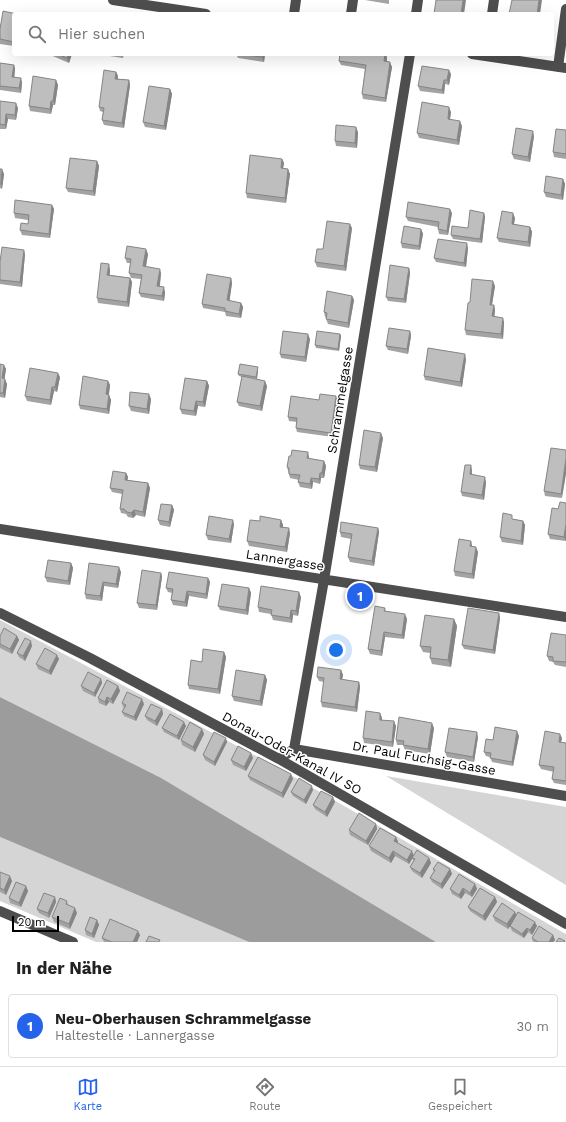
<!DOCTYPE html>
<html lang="de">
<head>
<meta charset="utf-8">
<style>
	body { margin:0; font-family:"Work Sans",sans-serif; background:#f2f2f2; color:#222 }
	.scale { position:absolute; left:12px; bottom:10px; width:47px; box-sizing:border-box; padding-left:4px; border:2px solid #000; border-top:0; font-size:11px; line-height:14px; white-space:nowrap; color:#000; -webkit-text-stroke:3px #fff; paint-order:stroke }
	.you { position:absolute; left:336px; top:650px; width:14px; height:14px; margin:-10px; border:3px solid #fff; border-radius:50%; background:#1a73e8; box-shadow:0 0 0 6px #1a73e833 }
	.badge { display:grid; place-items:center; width:26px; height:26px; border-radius:50%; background:#2563eb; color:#fff; font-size:13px; font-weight:700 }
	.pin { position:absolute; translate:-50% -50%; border:2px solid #fff; box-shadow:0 1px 4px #0006 }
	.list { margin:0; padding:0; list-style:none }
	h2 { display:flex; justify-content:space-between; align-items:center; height:52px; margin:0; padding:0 16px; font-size:17px }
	h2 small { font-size:13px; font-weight:400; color:#767676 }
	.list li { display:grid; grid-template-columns:26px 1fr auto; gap:12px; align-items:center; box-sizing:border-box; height:64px; margin:0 8px 8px; padding:0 8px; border:1px solid #e0e0e0; border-radius:4px }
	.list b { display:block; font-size:15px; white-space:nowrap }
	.list p { margin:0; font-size:13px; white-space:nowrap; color:#767676 }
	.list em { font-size:13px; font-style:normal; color:#767676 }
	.icon { flex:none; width:22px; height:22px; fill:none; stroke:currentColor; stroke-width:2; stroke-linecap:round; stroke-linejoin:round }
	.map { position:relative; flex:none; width:566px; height:942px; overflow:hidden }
	.search { position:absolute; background:#fff; box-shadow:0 4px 16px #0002; left:12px; right:12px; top:12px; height:44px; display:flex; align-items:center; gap:10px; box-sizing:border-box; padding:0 14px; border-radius:4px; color:#767676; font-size:15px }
	.sheet { height:124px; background:#fff }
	nav { display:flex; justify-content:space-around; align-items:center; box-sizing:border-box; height:56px; border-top:1px solid #e0e0e0; background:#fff; font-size:11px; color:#767676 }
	nav a { display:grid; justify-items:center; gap:2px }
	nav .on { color:#2563eb }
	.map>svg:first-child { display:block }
	.green { fill:#d5d5d5 }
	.water { fill:#9c9c9c }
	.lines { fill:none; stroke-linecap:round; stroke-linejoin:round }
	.minor { stroke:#4e4e4e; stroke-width:10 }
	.wall { fill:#a3a3a3 }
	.shaded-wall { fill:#858585 }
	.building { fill:#bebebe; stroke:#858585 }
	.labels { text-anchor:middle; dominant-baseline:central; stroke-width:3; stroke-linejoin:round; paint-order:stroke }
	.street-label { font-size:13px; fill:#000; stroke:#fff }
</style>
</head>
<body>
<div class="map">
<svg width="566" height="942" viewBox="0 0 566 942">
	<rect width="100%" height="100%" fill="#fff"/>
	<path class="green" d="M0 620 275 766 564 933 566 934V942H436L161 779 0 697Z
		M386 776 566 807V885Z
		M0 837 249 942H96L0 901Z"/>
	<path class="water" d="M0 697 161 778 436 942H249L0 837Z"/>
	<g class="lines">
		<path class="minor" d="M113 0 206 14
			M294 14 296 0
			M351 14 353 0
			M416 14 418 0
			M492 14 494 0
			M472 54 566 68
			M558 67 566 9
			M0 529 566 617
			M0 613 90 658 279 759 566 924
			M294 749 324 580 410 54
			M279 759 294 749 566 796
			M0 911 73 942"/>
	</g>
	<path class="wall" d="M365 0H389V4Z
		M14 14V46L0 44V29Z
		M48 54H72L69 63Z
		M103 54H124L123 58 103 55Z
		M236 54H265L264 62 238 58Z
		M387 57V61L392 67 386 102 363 99 362 94 365 69 341 65 339 61Z
		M0 63 14 65 15 69 14 77 22 82 21 93 0 90Z
		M116 72 118 76V79L129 80 130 85 124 128 104 125 102 120 103 112 100 111 99 107Z
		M451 74 449 85 445 84 444 94 420 91 418 86Z
		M56 80 58 85 55 105H53L51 114 30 111 29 106Z
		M170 89 172 94 166 130 145 127 143 122Z
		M0 101 18 108 16 120 8 119 6 129H0Z
		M451 112 450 120 462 126 459 145 419 138 417 133Z
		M566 130V159L554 157 553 152Z
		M358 132 357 148 336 146 335 141Z
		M534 136 530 162 514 159 512 154Z
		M282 159 284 163 283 169 290 174 286 203 247 198 246 193Z
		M97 161 99 166 95 196 68 192 66 188Z
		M0 169 4 174 2 189 0 188Z
		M563 179 565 184 563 200 546 197 544 192Z
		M52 205 54 209 50 238 22 235 20 230 28 224V220L15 218 14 213Z
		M452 213 448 235 439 234 438 229V227L408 221 406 217Z
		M484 213 485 217 482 243 453 239 451 235 468 228Z
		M515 218 514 224 530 227 532 232 530 247 499 242 497 238Z
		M352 228 346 271 317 267 315 262 323 249Z
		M421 229 423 234 420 250 402 248 401 243Z
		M468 248 466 267 436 262 434 258Z
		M25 254 22 287 0 284V262Z
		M148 254 146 267 161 273 160 286 165 292 164 301 141 297 139 293 141 279 131 278 129 273 131 263H127L125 258Z
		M409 268 410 273 406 303 388 301 386 297Z
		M110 269V275L130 278 132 282 129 307 98 303 97 298Z
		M231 278 232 283 229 301 241 303 243 307 241 318 226 316 225 312 203 308 202 304Z
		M495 286 492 305H494L495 310 494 317 504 322 503 339 466 335 465 330 470 302Z
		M352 296 354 300 349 328 328 324 326 319V317H325L324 312Z
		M410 331 411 336 408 354 388 350 386 346Z
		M340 334 341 336 339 351 316 348 315 345Z
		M310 339 306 362 281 358 280 354Z
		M466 359 462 387 425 380 424 376Z
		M0 364 6 369 4 379 7 384 5 398 0 397Z
		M258 369 257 379 246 377 267 386 262 411 239 406 237 402 242 377 239 376 238 374Z
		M60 377 57 392 54 391 51 405 27 401 25 396Z
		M108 381 110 385 109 395 111 400 109 414 80 409 79 405Z
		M207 381 209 386 205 407 198 406 196 416 182 414 180 409Z
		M151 399 149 414 131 411 129 406Z
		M319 400 338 401 333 437 297 432 296 428 297 422 289 421 288 417Z
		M383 438 377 472 360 469 359 465Z
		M551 448 562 498 545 496 544 491Z
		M309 457V459L324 461 326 466 324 478H321L320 484 313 482 312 489 300 487 298 482 299 480 290 478 287 467Z
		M472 470V475L486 482 484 500 462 496 461 492Z
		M126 473 128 477 127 480 148 483 150 488 145 517 136 515 133 518 128 517 126 514 121 513 120 509 122 494 112 492 110 488Z
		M566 503V541L550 539 548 534 558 509Z
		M172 505 174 510 170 527 160 525 158 520Z
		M514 519 523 521 525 525 523 545 502 542 500 537Z
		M281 520 283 525V527L290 533 287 552 249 546 247 541 260 521Z
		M234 524 231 543 208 540 206 535Z
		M378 528 379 532 374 566 350 562 348 557 351 539 341 537 340 532Z
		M471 541 472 547 478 552 474 579 455 576 454 571Z
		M71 563 73 568 70 585 47 582 45 577Z
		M89 563 121 572 118 588 104 586 102 601 86 599 85 594Z
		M161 573 162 577 157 610 139 608 137 603Z
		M208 578 210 582 207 599 189 596 187 607 173 605 171 600 172 593 168 592 166 588Z
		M249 588 251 593 248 615 220 610 218 606Z
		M301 597 298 616 293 615 292 623 273 620 271 614 259 612 258 607Z
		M385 608 386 612 407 619 404 639 385 637 382 656 370 654 368 649Z
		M499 613 500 618 495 654 464 649 462 645Z
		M454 619 457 626 451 667 432 664 430 658V653L423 652 420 646Z
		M566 635V667L555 665 553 662 549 661 547 656Z
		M0 636H17L19 640 12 654 0 648Z
		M32 646 25 661 19 657 17 653Z
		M224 652 226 657 220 694 189 689 188 685 202 662Z
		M59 659 51 675 38 669 36 664Z
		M341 670 343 675 342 680 359 682 360 687 357 712 322 707 321 702 324 682 319 681 317 677Z
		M265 675 267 680 262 706 234 701 232 696Z
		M101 679 102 683 95 697 83 691 81 686Z
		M118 686 120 691 113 704 109 702 106 706 99 703 98 698Z
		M122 703 144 704 136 721 124 716 122 712 124 708 123 707Z
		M162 709 163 714 157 726 147 720 145 716Z
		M380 713 382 718V720L396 726 393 747 364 743 363 738Z
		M186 726 179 740 164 732 162 728Z
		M434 728 430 754 405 750 403 745H397L396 740Z
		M202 729 204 734 195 752 182 745 181 740Z
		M519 736 513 766 492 762 490 757 486 756 484 752 493 740Z
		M478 737 474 762 447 757 445 752Z
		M562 738 561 742 566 743V785L554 783 552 779 554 772 541 769 539 765Z
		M227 742 215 766 205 760 203 755Z
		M253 758 246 771 233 765 231 760Z
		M291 774 293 779 283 798 250 780 248 776Z
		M313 790 306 804 293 796 291 792Z
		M333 797 335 802 327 817 315 809 313 805Z
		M376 824 377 829 368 845 350 835 349 830Z
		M396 837 398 842 397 843 414 856 429 858 431 863 422 878 412 871 410 867 414 861 412 858 409 864 395 856 391 863 371 851 369 846Z
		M433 869H450L452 874 442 889 432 882 430 878 434 872Z
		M0 872 12 881 6 895 0 892Z
		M475 884 477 889 472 897 465 893 461 899 452 894 450 889Z
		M26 886 28 891 21 907 10 903 9 898Z
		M55 897 56 902 49 918 39 913 37 909Z
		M495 897 497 902 485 921 470 911 468 907Z
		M67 901 68 905 77 913 70 929 54 922 52 917Z
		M516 915 537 926 532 935 528 932 524 938 512 931 510 926 511 925 508 929 495 921 493 916Z
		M97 920 99 925 94 938 86 935 85 930Z
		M140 935 137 942H104L102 938Z
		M553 935 555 940 553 942H533L532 938Z"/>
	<path class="shaded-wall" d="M463 0H466L464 14H461Z
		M539 0H542L540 14H537Z
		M69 54H72L69 63 67 58Z
		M263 54H265L264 62 262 57Z
		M385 54H386L387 57 386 66 384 61Z
		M390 62 392 67 386 102 385 98Z
		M14 65 15 69 14 81 12 77Z
		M449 70 451 74 449 85 447 80Z
		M116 72 118 76 117 83 115 79Z
		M21 78 22 82 21 93 19 88Z
		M56 80 58 85 55 105 53 101Z
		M129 80 130 85 124 128 122 123Z
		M444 80 445 84 444 94 442 90Z
		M170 89 172 94 166 130 164 126Z
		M51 101 53 105 51 114 50 109Z
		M16 103 18 108 16 120 15 115Z
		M449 107 451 112 449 124 448 119Z
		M6 114 8 119 6 129 5 125Z
		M460 121 462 126 459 145 457 140Z
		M356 127 358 132 357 148 355 143Z
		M533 131 534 136 530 162 528 157Z
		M282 159 284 163 282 173 281 168Z
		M97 161 99 166 95 196 93 191Z
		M2 169 4 174 2 189 1 184Z
		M288 169 290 174 286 203 285 198Z
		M563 179 565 184 563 200 561 195Z
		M52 205 54 209 50 238 49 234Z
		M450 209 452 213 448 235 447 231Z
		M484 213 485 217 482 243 480 239Z
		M513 213 515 218 513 229 512 224Z
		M350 224 352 228 346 271 344 266Z
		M530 227 532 232 530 247 528 242Z
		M421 229 423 234 420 250 419 246Z
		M467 243 468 248 466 267 464 263Z
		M146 249 148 254 145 271 143 266Z
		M24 250 25 254 22 287 20 282Z
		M109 264 110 269 109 280 107 275Z
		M409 268 410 273 406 303 404 299Z
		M160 269 161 273 159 291 157 286Z
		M130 278 132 282 129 307 127 302Z
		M231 278 232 283 229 305 227 300Z
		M493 281 495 286 491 310 490 305Z
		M164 287 165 292 164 301 162 296Z
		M352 296 354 300 349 328 348 323Z
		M241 303 243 307 241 318 239 314Z
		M494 305 495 310 494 321 492 316Z
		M503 318 504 322 503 339 501 334Z
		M410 331 411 336 408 354 407 349Z
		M308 334 310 339 306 362 305 357Z
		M340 334 341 336 339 351 338 349Z
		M465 354 466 359 462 387 460 382Z
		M4 365 6 369 4 383 2 378Z
		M258 367V369L257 379 256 377Z
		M58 373 60 377 57 392 55 387Z
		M5 379 7 384 5 398 3 393Z
		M108 381 110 385 108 399 106 394Z
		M207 381 209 386 205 407 203 402Z
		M265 381 267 386 262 411 260 406Z
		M52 387 54 391 51 405 50 400Z
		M149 394 151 399 149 414 147 409Z
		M109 395 111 400 109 414 107 409Z
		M336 396 338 401 333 437 331 433Z
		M196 401 198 406 196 416 194 411Z
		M381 433 383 438 377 472 375 467Z
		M308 452 309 457 308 463 307 458Z
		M566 458V474L562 498 561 494Z
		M324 461 326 466 324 478 322 473Z
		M471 465 472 470 471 479 470 474Z
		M126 473 128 477 127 484 125 480Z
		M320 473 321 478 320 484 319 479Z
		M485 477 486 482 484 500 482 495Z
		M311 478 313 482 312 489 310 484Z
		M148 483 150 488 145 517 143 512Z
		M172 505 174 510 170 527 169 522Z
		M134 510 136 515 133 518 131 513Z
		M233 520 234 524 231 543 229 539Z
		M281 520 283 525 282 532 280 527Z
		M523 521 525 525 523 545 521 541Z
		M566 524V541L564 537Z
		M289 528 290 533 287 552 285 547Z
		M378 528 379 532 374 566 372 561Z
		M471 541 472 546 471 551 470 546Z
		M476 547 478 552 474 579 472 574Z
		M71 563 73 568 70 585 68 581Z
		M119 567 121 572 118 588 116 584Z
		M161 573 162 577 157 610 156 605Z
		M208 578 210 582 207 599 206 594Z
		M103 582 104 586 102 601 100 596Z
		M249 588 251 593 248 615 246 610Z
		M187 591 189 596 187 607 185 602Z
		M299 592 301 597 298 616 296 611Z
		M291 610 293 615 292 623 290 618Z
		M499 613 500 618 495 654 493 650Z
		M405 614 407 619 404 639 402 635Z
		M454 619 457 626 451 667 448 660Z
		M384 632 385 637 382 656 381 651Z
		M17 636 19 640 12 654 10 649Z
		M31 641 32 646 25 661 23 656Z
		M224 652 226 657 220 694 218 689Z
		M57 655 59 659 51 675 49 671Z
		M341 670 343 675 341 684 340 679Z
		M265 675 267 680 262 706 260 701Z
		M101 679 102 683 95 697 94 693Z
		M359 682 360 687 357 712 355 707Z
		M118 686 120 691 113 704 111 699Z
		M107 697 109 702 106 706 105 702Z
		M142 699 144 704 136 721 134 717Z
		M162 709 163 714 157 726 155 721Z
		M380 713 382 718 381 724 380 720Z
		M394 721 396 726 393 747 392 742Z
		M184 722 186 726 179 740 177 736Z
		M432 723 434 728 430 754 428 749Z
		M202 729 204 734 195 752 193 747Z
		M517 731 519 736 513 766 512 762Z
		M477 732 478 737 474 762 473 757Z
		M560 734 562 738 560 747 559 742Z
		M226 738 227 742 215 766 214 762Z
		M251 753 253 758 246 771 244 767Z
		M291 774 293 779 283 798 282 793Z
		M312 786 313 790 306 804 304 800Z
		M333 797 335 802 327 817 325 812Z
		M376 824 377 829 368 845 366 841Z
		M396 837 398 842 396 845 394 841Z
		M393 851 395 856 391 863 389 858Z
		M412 851 414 856 409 864 407 860Z
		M429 858 431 863 422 878 420 873Z
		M450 869 452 874 442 889 441 884Z
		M10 876 12 881 6 895 4 890Z
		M475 884 477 889 472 897 470 893Z
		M26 886 28 891 21 907 19 903Z
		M463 888 465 893 461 899 459 895Z
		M55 897 56 902 49 918 48 913Z
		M495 897 497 902 485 921 483 916Z
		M75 908 77 913 70 929 69 924Z
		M515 912 517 916 508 929 507 924Z
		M97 920 99 925 94 938 92 934Z
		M535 922 537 926 532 935 530 930Z
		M527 928 528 932 524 938 522 934Z
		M138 931 140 935 137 942H133Z
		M553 935 555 940 553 942H549Z"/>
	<path class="building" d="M436 0H463L461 14H434Z
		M512 0H539L537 14H509Z
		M3 11 17 14H14V42L0 39V29Z
		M57 54H69L67 58Z
		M238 54H263L262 57Z
		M340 54H385L384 61 390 62 385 98 362 94 366 65 339 61Z
		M0 63 14 65 12 77 21 78 19 88 0 86Z
		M422 66 449 70 447 80H444L442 90 418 86Z
		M104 70 116 72 115 79 129 80 122 123 102 120 104 108 99 107Z
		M33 76 56 80 53 101H51L50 109 29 106Z
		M149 86 170 89 164 126 143 122Z
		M0 101 16 103 15 115 6 114 5 125 0 124Z
		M422 102 449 107 448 119 460 121 457 140 417 133Z
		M336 125 356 127 355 143 335 141Z
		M516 128 533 131 528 157 512 154Z
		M556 129 566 130V154L553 152Z
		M250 155 282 159 281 168 288 169 285 198 246 193Z
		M70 158 97 161 93 191 66 188Z
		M0 169H2L1 184H0Z
		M546 176 563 179 561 195 544 192Z
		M15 200 52 205 49 234 20 230 21 223 28 224 29 215 14 213Z
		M408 202 450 209 447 231 438 229 439 222 406 217Z
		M470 210 484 213 480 239 451 235 452 226 468 228Z
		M502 211 513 213 512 224 530 227 528 242 497 238Z
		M327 221 350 224 344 266 315 262 317 249H323Z
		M404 226 421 229 419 246 401 243Z
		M438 239 467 243 464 263 434 258Z
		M127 246 146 249 143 266 160 269 157 286 164 287 162 296 139 293 142 275 129 273 131 259 125 258Z
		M2 247 24 250 20 282 0 280V262Z
		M101 263 109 264 107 275 130 278 127 302 97 298Z
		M390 265 409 268 404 299 386 297Z
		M207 274 231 278 227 300 241 303 239 314 225 311V308L202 304Z
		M472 279 493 281 490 305H494L492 316 503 318 501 334 465 330 468 303 470 302Z
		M327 291 352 296 348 323 326 319 327 313 324 312Z
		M389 328 410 331 407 349 386 346Z
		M283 331 308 334 305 357 280 354Z
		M317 331 340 334 338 349 315 345Z
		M428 348 465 354 460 382 424 376Z
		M0 364 4 365 2 378 5 379 3 393H0Z
		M240 364 258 367 256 377 238 374Z
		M30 368 58 373 55 387H52L50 400 25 396Z
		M83 376 108 381 106 394 109 395 107 409 79 405Z
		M242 376 265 381 260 406 237 402Z
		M185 378 207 381 203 402 196 401 194 411 180 409Z
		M130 392 149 394 147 409 129 406Z
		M320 394 336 396 331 433 296 428 297 418 288 417 291 396 319 400Z
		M364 430 381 433 375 467 359 465Z
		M551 448 566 450V458L561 494 544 491Z
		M292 450 308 452 307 458 324 461 322 473H320L319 479 311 478 310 484 298 482 300 475 289 474V468L287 467 289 456H291Z
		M465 465H471L470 474 485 477 482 495 461 492Z
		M113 471 126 473 125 480 148 483 143 512 134 510 131 513 127 512 124 509H120L123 490 110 488Z
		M560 502 566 503V524L564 537 548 534 552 508 558 509Z
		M161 504 172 505 169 522 158 520Z
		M503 513 512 515V519L523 521 521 541 500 537Z
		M209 516 233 520 229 539 206 535Z
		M260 516 281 520 280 527 289 528 285 547 247 541 250 520 260 521Z
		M341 522 378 528 372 561 348 557 352 534 340 532Z
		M459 539 471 541 470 546 476 547 472 574 454 571Z
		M48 560 71 563 68 581 45 577Z
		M89 563 119 567 116 584 103 582 100 596 85 594Z
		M142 570 161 573 156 605 137 603Z
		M169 572 208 578 206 594 187 591 185 602 171 600 173 589 166 588Z
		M222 584 249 588 246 610 218 606Z
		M261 586 299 592 296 611 291 610 290 618 271 615 272 610 258 607Z
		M375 606 385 608 384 611 405 614 402 635 384 632 381 651 368 649Z
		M468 608 499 613 493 650 462 645Z
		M425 615 454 619 448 660 430 658 431 647 420 646Z
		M4 628 17 636 10 649 0 644V636Z
		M551 633 566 635V662L553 661V657L547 656Z
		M25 638 31 641 23 656 17 653Z
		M45 648 57 655 49 671 36 664Z
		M203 649 224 652 218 689 188 685 191 660 202 662Z
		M318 667 341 670 340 679 359 682 355 707 321 702 324 678 317 677Z
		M236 670 265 675 260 701 232 696Z
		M88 672 101 679 94 693 81 686Z
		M107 680 118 686 111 699 107 697 105 702 98 698Z
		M127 692 142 699 134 717 122 712 126 705 122 703Z
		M151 704 162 709 155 721 145 716Z
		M366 711 380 713V720L394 721 392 742 363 738Z
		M170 714 184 722 177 736 162 728Z
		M399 717 432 723 428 749 403 745 404 741 396 740Z
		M190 722 202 729 193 747 181 740Z
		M495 727 517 731 512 762 490 758 491 753 484 752 486 739 493 740Z
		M449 728 477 732 473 757 445 752Z
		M545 731 560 734 559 742 566 743V781L552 779 554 767 539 765Z
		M214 732 226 738 214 762 203 755Z
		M238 746 251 753 244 767 231 760Z
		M258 757 291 774 282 793 248 776Z
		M299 778 312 786 304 800 291 792Z
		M321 791 333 797 325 812 313 805Z
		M359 813 376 824 366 841 349 830Z
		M380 828 396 837 394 841 412 851 407 860 393 851 389 858 369 846Z
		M417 850 429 858 420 873 410 867 415 859 412 858Z
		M438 862 450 869 441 884 430 878 435 870 433 869Z
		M0 872 10 876 4 890 0 888Z
		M459 874 475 884 470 893 463 888 459 895 450 889Z
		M16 882 26 886 19 903 9 898Z
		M480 888 495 897 483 916 468 907Z
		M44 893 55 897 48 913 37 909Z
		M60 898 67 901 66 904 75 908 69 924 52 917Z
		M502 903 515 912 507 924 493 916Z
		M518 912 535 922 530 930 527 928 522 934 510 926Z
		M90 917 97 920 92 934 85 930Z
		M110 919 138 931 133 942H112L102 938Z
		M539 926 553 935 549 942H538L532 938Z
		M149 936 160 940 159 942H146Z
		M559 938 565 941 564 942H556Z"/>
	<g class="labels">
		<g class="street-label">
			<text transform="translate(340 400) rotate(-81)">Schrammelgasse</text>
			<text transform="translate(285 560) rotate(9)">Lannergasse</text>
			<text transform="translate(292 753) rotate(29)">Donau-Oder-Kanal IV SO</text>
			<text transform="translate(424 758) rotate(10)">Dr. Paul Fuchsig-Gasse</text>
		</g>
	</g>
</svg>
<div class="scale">20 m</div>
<div class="you"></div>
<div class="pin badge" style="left:360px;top:596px">1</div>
<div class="search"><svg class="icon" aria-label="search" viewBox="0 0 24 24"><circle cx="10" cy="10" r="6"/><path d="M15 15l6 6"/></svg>Hier suchen</div>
</div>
<section class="sheet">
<h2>In der Nähe<small></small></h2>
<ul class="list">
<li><span class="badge">1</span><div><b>Neu-Oberhausen Schrammelgasse</b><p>Haltestelle · Lannergasse</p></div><em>30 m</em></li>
</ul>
</section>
<nav>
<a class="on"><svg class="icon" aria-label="map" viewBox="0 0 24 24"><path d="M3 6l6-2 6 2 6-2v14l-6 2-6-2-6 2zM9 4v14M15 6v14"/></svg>Karte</a>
<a><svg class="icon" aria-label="directions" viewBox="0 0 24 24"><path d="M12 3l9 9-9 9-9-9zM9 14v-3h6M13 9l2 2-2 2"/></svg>Route</a>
<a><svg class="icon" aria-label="saved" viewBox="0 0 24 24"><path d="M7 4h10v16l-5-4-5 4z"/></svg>Gespeichert</a>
</nav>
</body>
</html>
